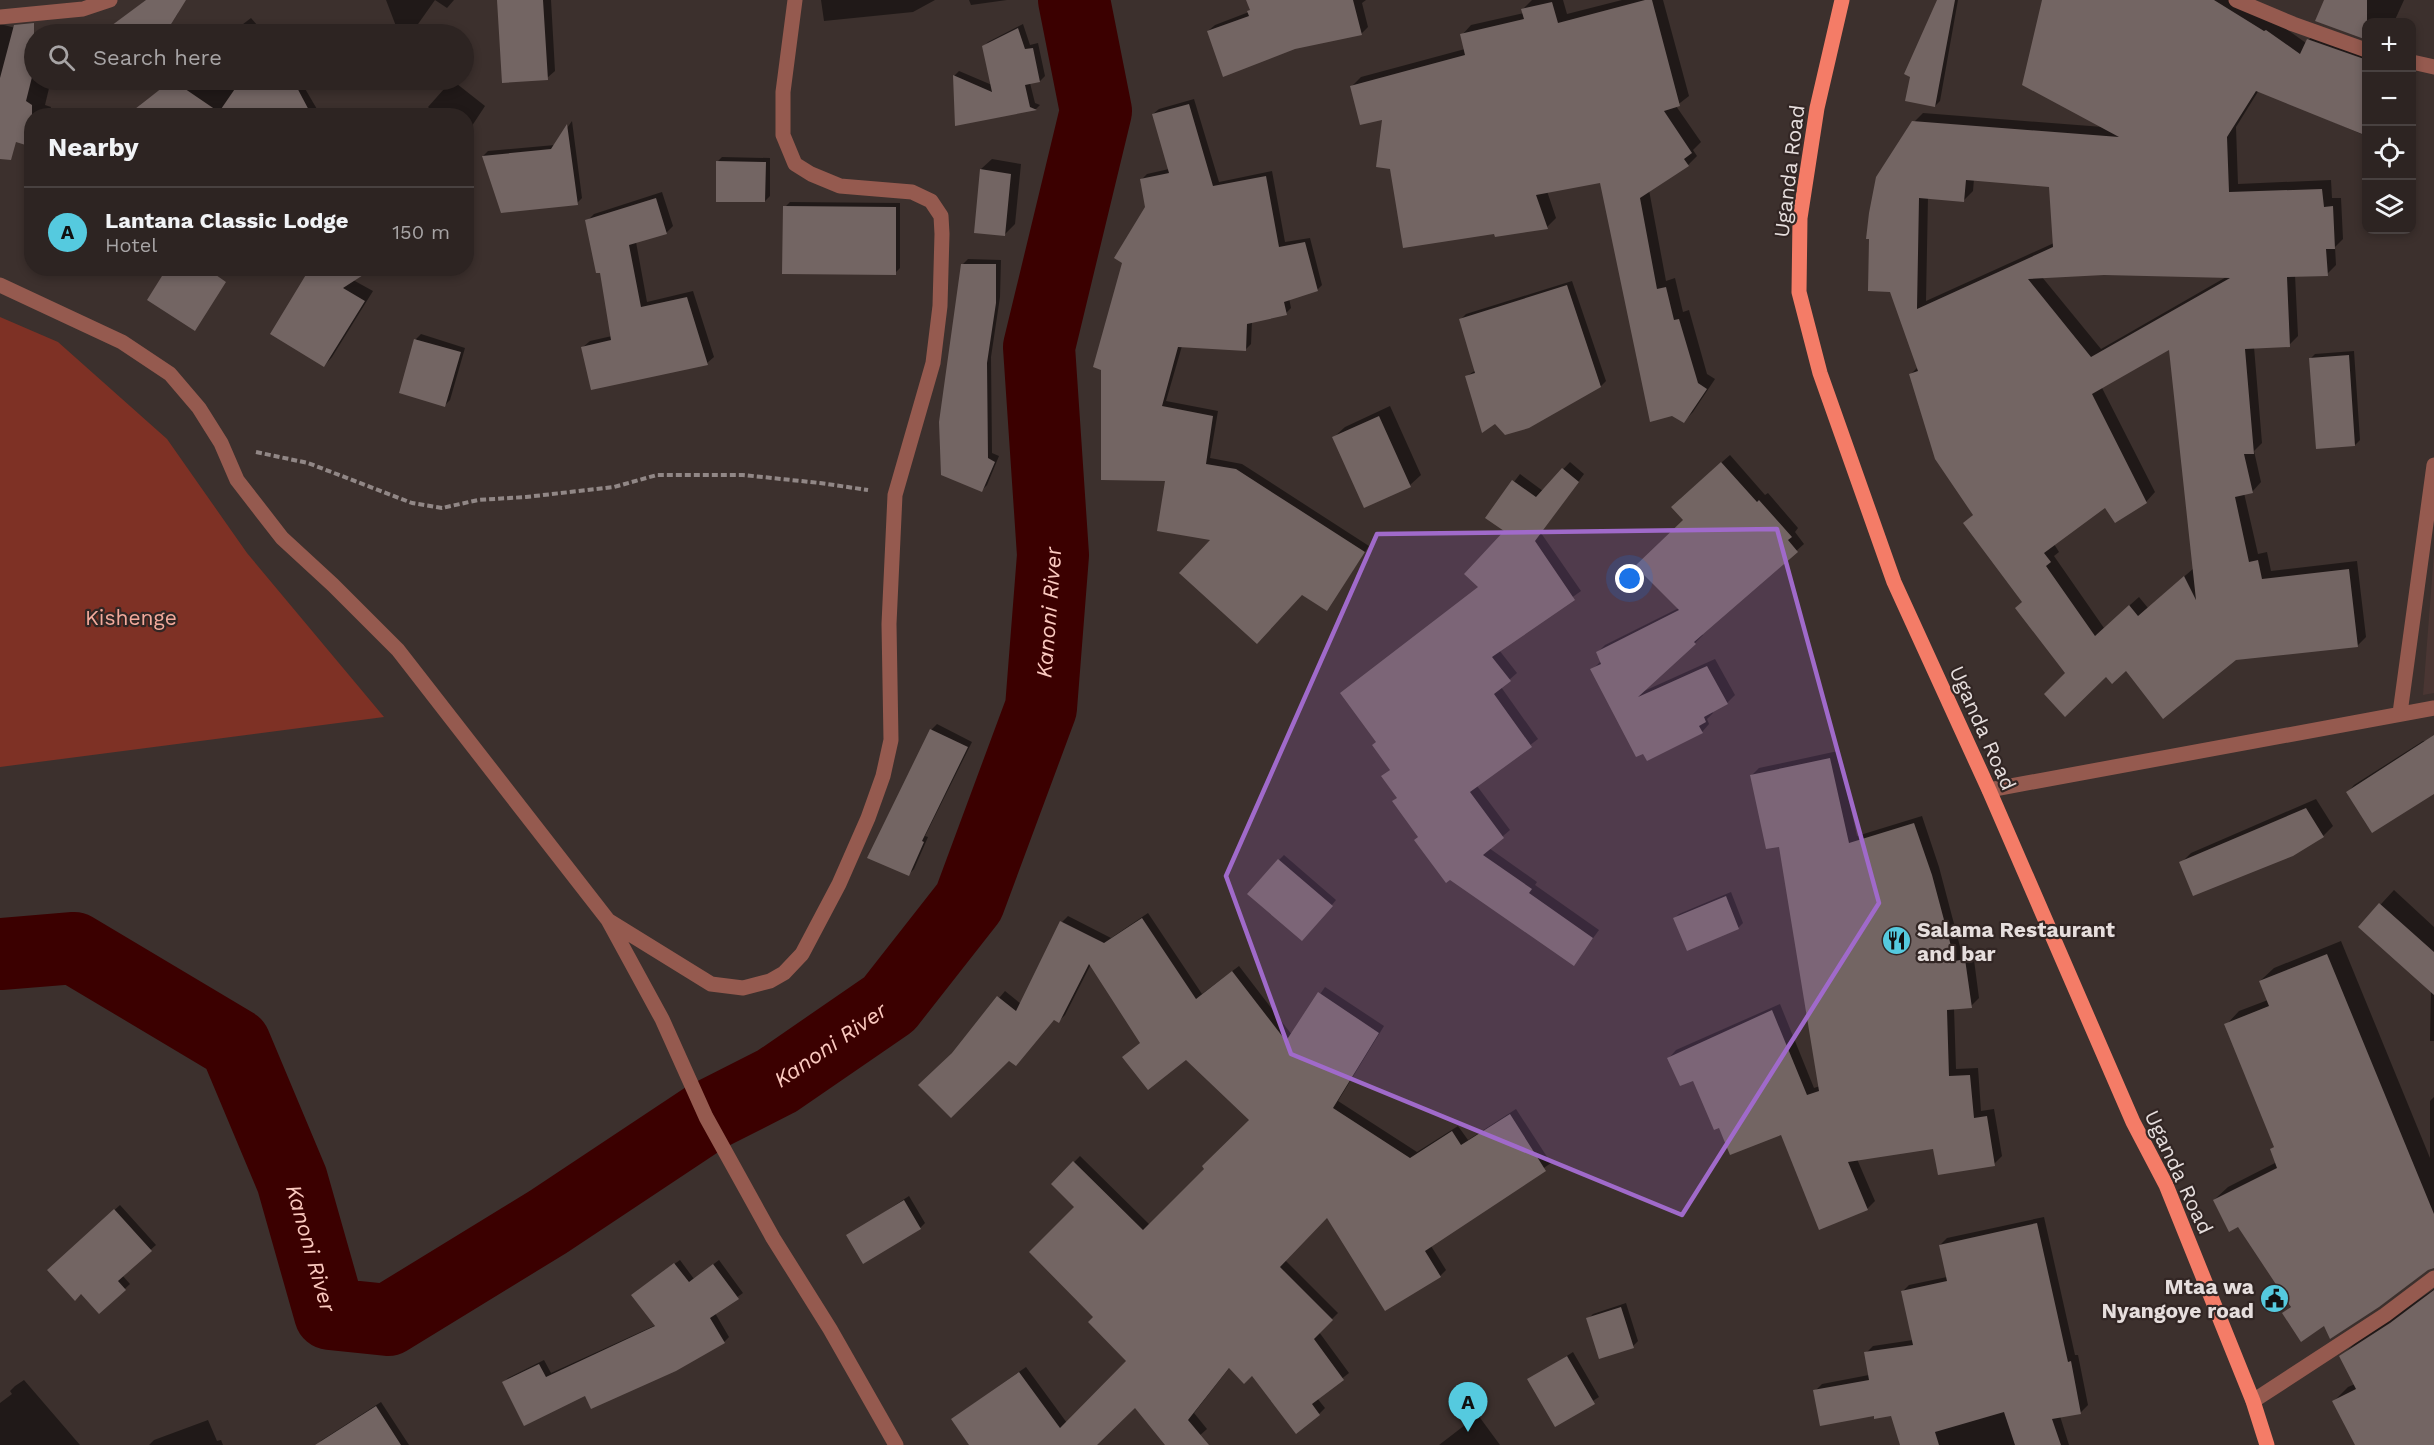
<!DOCTYPE html>
<html lang="en">
<head>
<meta charset="utf-8">
<style>
	body { margin:0; font-family:"Work Sans",sans-serif; background:#39302f; color:#f1f3f6 }
	.controls { position:absolute; right:18px; top:18px; display:grid; overflow:hidden; border-radius:12px; box-shadow:0 3px 9px #0003 }
	.controls button { width:54px; height:54px; display:grid; place-items:center; padding:0; border:0; border-bottom:2px solid #484140; background:#2d2422; color:#f1f3f6; font:30px sans-serif }
	.you { position:absolute; left:1630px; top:579px; width:21px; height:21px; margin:-15px; border:4px solid #fff; border-radius:50%; background:#1a73e8; box-shadow:0 0 0 9px #1a73e833 }
	.badge { display:grid; place-items:center; width:39px; height:39px; border-radius:50%; background:#55cadf; color:#111; font-size:20px; font-weight:700 }
	.pin { position:absolute; translate:-50% -50px; filter:drop-shadow(0 2px 3px #0008) }
	.pin::after { content:''; position:absolute; top:32px; width:21px; height:18px; background:inherit; clip-path:polygon(0 0,100% 0,50% 100%) }
	.list { margin:0; padding:0; list-style:none }
	h2 { display:flex; justify-content:space-between; align-items:center; height:78px; margin:0; padding:0 24px; font-size:26px }
	h2 small { font-size:20px; font-weight:400; color:#a7a4a5 }
	.list li { display:grid; grid-template-columns:39px 1fr auto; gap:18px; align-items:center; box-sizing:border-box; height:90px; padding:0 24px; border-top:2px solid #484140 }
	.list b { display:block; font-size:22px; white-space:nowrap }
	.list p { margin:0; font-size:20px; white-space:nowrap; color:#a7a4a5 }
	.list em { font-size:20px; font-style:normal; color:#a7a4a5 }
	.icon { flex:none; width:33px; height:33px; fill:none; stroke:currentColor; stroke-width:2; stroke-linecap:round; stroke-linejoin:round }
	.map { position:relative; flex:none; width:2434px; height:1445px; overflow:hidden }
	.search { position:absolute; background:#2d2422; box-shadow:0 3px 9px #0003; left:24px; top:24px; width:450px; height:66px; display:flex; align-items:center; gap:15px; box-sizing:border-box; padding:0 21px; border-radius:33px; color:#a7a4a5; font-size:22px }
	.panel { position:absolute; background:#2d2422; box-shadow:0 3px 9px #0003; left:24px; top:108px; width:450px; height:168px; border-radius:24px }
	.map>svg:first-child { display:block }
	.built { fill:#4a3633 }
	.green { fill:#7e3125 }
	.shadow { fill:#0007; fill-rule:evenodd }
	.lines { fill:none; stroke-linecap:round; stroke-linejoin:round }
	.river { stroke:#3b0000; stroke-width:72 }
	.building { fill:#736563; fill-rule:evenodd }
	.path { stroke:#918786; stroke-width:4; stroke-dasharray:6 3; stroke-linecap:butt }
	.minor { stroke:#955a4f; stroke-width:15 }
	.major { stroke:#f47c67; stroke-width:15 }
	.marked { fill:#a06aca; fill-opacity:0.2; stroke:#a06aca; stroke-width:4.5; stroke-linejoin:round }
	.labels { text-anchor:middle; dominant-baseline:central; stroke-width:4.5; stroke-linejoin:round; paint-order:stroke }
	.street-label { font-size:21px; fill:#e6dedd; stroke:#322624 }
	.park-label { font-size:21px; fill:#f3aa9c; stroke:#322624 }
	.poi-label { font-size:21px; font-weight:bold; fill:#e6dedd; stroke:#322624; text-anchor:start }
	.water-label { font-size:22px; font-style:italic; fill:#fccac0; stroke:#322624 }
</style>
</head>
<body>
<div class="map">
<svg width="2434" height="1445" viewBox="0 0 2434 1445">
	<rect width="100%" height="100%" fill="#3c302d"/>
	<path class="built" d="M2434 553V693L2423 695Z"/>
	<path class="green" d="M0 317 58 342 167 439 247 553 384 717 0 767Z"/>
	<path class="shadow" d="M147 0H168L178 13 165 34H100Z
		M386 0H435L411 34H399Z
		M435 0H454L447 8Z
		M498 0H551L555 71 547 78Z
		M821 0H935L913 12 824 21Z
		M969 0H1007L971 5Z
		M1248 0H1366L1362 3 1368 27 1361 34 1208 31 1215 25 1249 12 1251 9Z
		M1532 0H1563L1567 14 1622 0H1663L1689 96 1676 106 1701 142 1693 150 1697 156 1688 165 1649 190 1666 281 1675 278 1683 312 1689 310 1707 374 1715 379 1693 412 1684 421 1601 181 1547 191 1556 218 1547 227 1384 118 1352 86 1361 77 1465 49 1462 35 1471 25 1524 13 1523 9Z
		M1939 0H1958L1940 101 1935 106Z
		M2043 0H2241L2251 4 2306 43 2317 31 2366 49V136L2259 90 2236 127 2238 184 2331 180 2332 198H2341L2343 239 2335 247 2336 265 2327 274 2295 275 2298 336 2289 345 2254 347 2262 443 2254 451 2261 482 2252 492 2244 493 2258 554 2267 552 2271 571 2357 561 2366 637 2357 646 2126 669 2106 675 2067 673 2024 602 1965 523 1974 514 1911 374 1918 367 1914 122 1923 113 2103 127ZM1974 179 2051 186 2054 243 1926 301 1928 197 1964 200 1973 191ZM2104 273 2228 276 2101 349 2042 277ZM2170 347 2194 568 2148 608 2139 597 2104 628 2054 556 2059 552 2054 544 2105 506 2146 502 2155 492 2101 386Z
		M2326 0H2404L2394 22H2366Z
		M251 18 265 34H230Z
		M0 24 39 34H34V80H51L45 105 51 107 48 116H32L0 135Z
		M1023 24 1030 45 1038 43 1045 76 1040 81 1030 83 1035 103 1040 105 1036 109 957 124 954 76 959 71 992 85 983 47 988 42Z
		M173 80H300L321 116H140V105Z
		M452 80 485 106 466 135V116H437L428 107Z
		M1194 99 1219 182 1272 171 1285 242 1310 238 1322 285 1317 290 1289 298 1291 308 1286 313 1252 321 1251 344 1246 349 1182 346 1166 401 1218 411 1210 458 1242 464 1369 546 1327 609 1214 539 1167 480 1147 207 1141 180 1147 174 1169 169 1153 114 1159 109Z
		M572 121 582 198 577 203 483 156 488 151 555 145Z
		M722 157 770 158V196L765 201 717 162Z
		M992 159 1021 164 1015 224 1004 235 981 169Z
		M662 192 673 226 666 233 636 242 647 302 693 291 714 357 707 363 583 347 590 341 612 336 601 271 587 221 594 214Z
		M790 202 900 203V268L895 273 785 207Z
		M968 259 1001 260 1000 297 991 357 992 453 999 456 987 485 982 490 963 264Z
		M302 268H371L353 280 373 291 332 357 324 366 309 273Z
		M1572 281 1606 381 1601 386 1467 376 1476 370 1461 319 1466 314Z
		M421 334 465 348 450 400 445 405 416 339Z
		M2354 351 2360 440 2355 445 2310 359 2315 354Z
		M1390 406 1421 475 1410 485 1365 506 1334 437 1345 427Z
		M1730 455 1765 495 1768 493 1798 528 1795 532 1804 544 1702 634 1703 635 1695 643 1642 692 1715 659 1735 695 1727 703 1712 711 1713 713 1707 719 1709 724 1702 732 1648 759 1592 670 1601 661 1597 653 1605 645 1679 608 1685 520 1680 499Z
		M1570 462 1584 474 1541 533 1581 591 1499 650 1517 673 1501 687 1538 739 1477 786 1510 830 1489 848 1537 882 1535 885 1599 930 1574 964 1419 837 1398 797 1383 777 1391 769 1378 741 1480 586 1506 531 1487 517 1520 474 1543 491Z
		M937 724 972 742 925 836 928 837 914 869 909 874 870 857 932 729Z
		M2434 740V793L2348 792 2354 785 2423 741Z
		M1838 751 1857 836 1922 816 1939 867 1962 954 1973 952 1979 998 1971 1006 1954 1008 1956 1069 1978 1068 1981 1111 1994 1109 2002 1156 1994 1164 1935 1147 1857 1159 1875 1201 1867 1209 1781 1133 1720 1126 1694 1079 1669 1058 1676 1050 1780 1004 1814 1088 1820 1086 1780 845 1752 775 1759 768Z
		M2316 799 2333 826 2323 836 2181 863 2191 853Z
		M1284 855 1336 900 1307 935 1279 860Z
		M2394 890 2434 927V1041H2430L2431 990 2360 927Z
		M1731 892 1743 923 1738 928 1674 919 1679 914Z
		M1148 913 1202 994 1239 966 1292 1035 1325 987 1384 1026 1338 1101 1417 1152 1458 1126 1468 1140 1516 1109 1551 1163 1431 1246 1446 1270 1440 1276 1327 1215 1285 1260 1338 1313 1319 1332 1349 1373 1317 1398 1325 1408 1319 1414 1252 1373 1230 1367 1194 1413 1207 1429 1189 1445H1167L1135 1406 1095 1445H971L952 1419 1026 1367 1067 1423 1128 1361 1095 1317 1076 1207 1053 1184 1080 1156 1150 1225 1206 1169 1251 1120 1186 1058 1141 1042 1091 964 1065 1015 1059 1021 1055 1019 1009 1059 953 1053 1005 991 1021 1004 1062 922 1068 916 1111 938Z
		M2341 941 2430 1158V1101L2434 1097V1268H2428L2324 1324 2284 1314 2292 1305 2238 1225 2214 1200 2228 1187 2277 1162 2271 1149 2275 1146 2226 1025 2239 1011 2268 1000 2260 981 2274 968Z
		M909 1196 925 1223 920 1228 848 1236Z
		M120 1205 156 1245 122 1275 130 1284 100 1312 54 1265Z
		M2044 1217 2075 1355H2078L2088 1405 2081 1412 2060 1416 2069 1445H1902L1892 1415 1875 1414 1815 1391 1822 1384 1869 1375 1866 1353 1873 1346 1913 1340 1902 1292 1909 1285 1947 1277 1940 1245 1947 1238Z
		M680 1260 694 1279 719 1260 743 1293 715 1313 729 1337 724 1342 586 1394 503 1383 508 1378 544 1360 551 1373 656 1325 638 1290Z
		M2434 1289V1445H2357L2334 1401 2348 1387 2355 1384 2341 1357 2355 1343Z
		M1626 1303 1638 1341 1633 1346 1588 1319 1593 1314Z
		M1573 1352 1599 1397 1555 1425 1529 1380Z
		M24 1380 80 1445H0V1403L12 1394 10 1391 15 1386Z
		M381 1402 409 1445H317L322 1440Z
		M1478 1415 1500 1445H1439Z
		M208 1420 217 1441 221 1440 223 1445H149L154 1440Z"/>
	<g class="lines">
		<path class="river" id="s1" d="M0 954 74 948 235 1044 292 1180 330 1314 388 1320 548 1222 706 1117 777 1081 889 1004 969 902 1041 708 1053 555 1039 347 1096 111 1074 0"/>
	</g>
	<path class="building" d="M146 0H186L165 34H100Z
		M497 0H543L548 80 502 83Z
		M1246 0H1353L1362 35 1295 49 1223 77 1207 31 1249 16 1247 11 1250 10Z
		M1645 0H1652L1680 106 1664 111 1692 153 1684 159 1689 166 1640 198 1657 289 1666 287 1674 320 1679 319 1698 383 1707 389 1684 423 1672 416 1650 422 1600 183 1536 195 1548 229 1495 237 1494 234 1403 248 1390 169 1376 167 1382 120 1360 125 1350 86 1465 55 1460 34 1524 19 1521 9 1552 2 1558 23Z
		M1937 0H1955L1935 107 1905 101 1910 77 1904 74Z
		M2042 0H2214L2264 31 2266 30 2300 54 2307 39 2367 60V136L2256 91 2227 137 2229 192 2322 189 2324 207 2333 206 2335 249H2326L2328 276 2287 277 2290 347 2245 349 2254 454H2244L2253 493 2235 497 2249 562 2258 560 2262 579 2349 569 2358 647 2236 660 2163 719 2126 671 2112 684 2106 677 2065 717 2044 694 2065 673 2015 608 2022 602 1963 523 1973 515 1935 459 1909 374 1918 371 1890 292 1868 291 1869 239H1866L1869 213 1876 177 1912 121 2119 137 2022 85ZM1966 180 2049 187 2053 247 1917 309 1919 198 1964 202ZM2104 275 2230 278 2091 357 2028 279ZM2169 350 2196 600 2184 576 2138 616 2129 605 2095 636 2046 566 2051 562 2044 553 2105 508 2115 523 2147 503 2092 394Z
		M2324 0H2367V40L2315 21Z
		M34 23V69L26 101 32 105V147L16 142 11 160 0 159V78L14 25Z
		M1018 28 1025 49 1033 48 1040 82 1025 85 1030 107 1037 110 955 126 953 75 992 92 982 46Z
		M172 80 219 112 241 80H293L312 116H126Z
		M1189 104 1213 186 1266 176 1279 247 1305 242 1318 291 1284 302 1287 315 1247 324 1246 351 1178 347 1162 406 1213 416 1206 464 1236 469 1365 552 1327 611 1302 595 1257 644 1179 573 1210 540 1157 531 1165 481 1101 480V370L1093 367 1122 263 1114 258 1145 207 1140 179 1169 173 1152 114Z
		M567 124 578 205 501 213 482 156 551 149Z
		M716 161 766 162 765 202H716Z
		M980 169 1011 174 1005 236 974 233Z
		M656 198 667 234 629 245 641 307 687 297 708 365 591 390 581 347 611 340 600 273H596L585 220Z
		M783 206 896 207V275L782 274Z
		M961 264H996V303L987 363 988 458 995 462 982 492 941 475 939 422Z
		M167 268H206L226 282 195 331 147 300Z
		M310 268H374L343 288 365 301 324 367 270 334Z
		M1567 285 1601 387 1529 428 1505 435 1495 424 1482 433 1465 376 1475 373 1459 319Z
		M414 339 461 352 445 407 399 393Z
		M2349 355 2355 446 2316 449 2309 358Z
		M1379 416 1411 487 1364 508 1332 437Z
		M1721 462 1757 502 1759 500 1792 537 1788 540 1798 552 1694 642 1696 644 1638 697 1707 666 1728 704 1704 717 1706 722 1699 726 1703 733 1647 761 1643 754 1636 757 1590 669 1601 664 1596 652 1679 610 1635 566 1683 520 1671 507Z
		M1562 468 1579 482 1535 541 1575 600 1492 657 1511 681 1494 694 1532 747 1470 792 1504 838 1483 855 1532 889 1529 893 1593 938 1574 966 1450 880 1446 883 1414 840 1418 837 1392 801 1397 798 1381 776 1390 770 1372 745 1376 742 1340 693 1478 587 1464 574 1504 531 1485 518 1512 480 1536 497Z
		M930 729 968 747 922 841 924 842 909 876 867 858Z
		M2434 735V794L2372 833 2346 792Z
		M1830 758 1849 843 1914 823 1932 875 1955 961 1965 959 1972 1008 1947 1010 1949 1076 1970 1075 1974 1118 1987 1116 1995 1166 1938 1175 1933 1149 1848 1162 1868 1210 1819 1230 1781 1135 1730 1155 1719 1128 1714 1130 1693 1081 1680 1086 1667 1058 1772 1010 1807 1095 1819 1091 1779 847 1766 849 1750 775Z
		M2306 808 2324 837 2293 856 2193 896 2179 862Z
		M1278 859 1333 906 1302 941 1247 894Z
		M1726 896 1739 929 1687 951 1673 918Z
		M2379 903 2434 952V995L2358 927Z
		M1142 918 1196 999 1232 971 1286 1041 1318 992 1379 1033 1333 1108 1410 1158 1452 1131 1461 1145 1510 1114 1546 1171 1425 1251 1441 1277 1385 1311 1327 1218 1280 1267 1333 1320 1314 1339 1344 1380 1312 1404 1320 1415 1296 1434 1252 1376 1244 1384 1229 1368 1188 1420 1209 1445H1165L1135 1408 1097 1445H969L951 1419 1019 1372 1060 1428 1126 1361 1088 1322 1093 1317 1029 1252 1074 1207 1051 1184 1073 1161 1143 1230 1204 1169 1202 1166 1249 1120 1186 1060 1148 1090 1122 1057 1140 1043 1089 964 1059 1023 1054 1020 1016 1066 1009 1061 951 1118 918 1085 952 1053 997 996 1016 1011 1060 921 1104 943Z
		M2327 954 2434 1214V1268L2428 1270 2379 1307 2330 1339 2324 1326 2301 1342 2282 1313 2291 1307 2238 1227 2229 1232 2213 1200 2277 1168 2270 1149 2274 1147 2224 1024 2269 1006 2259 981Z
		M904 1200 921 1229 863 1264 846 1235Z
		M114 1209 152 1251 118 1281 126 1290 99 1314 81 1294 75 1301 47 1270Z
		M2037 1223 2068 1362 2071 1361 2081 1414 2052 1419 2061 1445H2015L2004 1412 1935 1432 1939 1445H1900L1891 1416 1874 1419V1416L1820 1426 1813 1390 1869 1380 1864 1352 1913 1345 1901 1291 1947 1281 1939 1245Z
		M674 1263 689 1282 713 1264 739 1299 710 1318 725 1343 676 1371 591 1409 585 1396 524 1426 502 1382 539 1364 546 1377 655 1326 631 1295Z
		M2434 1290V1445H2355L2332 1401 2356 1389 2339 1356 2390 1323Z
		M1621 1307 1634 1348 1599 1359 1586 1318Z
		M1567 1356 1595 1404 1555 1427 1527 1379Z
		M376 1406 401 1445H315Z"/>
	<g class="lines">
		<path class="path" d="M256 452 308 463 412 503 442 508 478 500 526 497 614 487 657 475H743L820 483 868 490"/>
		<path class="minor" d="M2236 0 2293 24 2366 50
			M0 17 83 9 110 0
			M2412 62 2434 67
			M0 285 122 342 170 374 199 408 221 443 237 480 282 538 333 585 398 650 608 920 662 1019 706 1117 773 1238 830 1329 896 1445
			M2400 713 2434 465
			M1989 790 2434 708
			M609 921 711 984 743 988 770 981 784 973 802 954 839 884 868 818 883 776 891 740 889 624 895 495 933 363 940 306 942 234 941 216 931 201 912 192 840 186 811 174 795 164 783 135V92L795 0
			M2253 1401 2385 1315 2434 1278"/>
		<path class="major" d="M1842 0 1817 108 1800 218 1799 292 1820 373 1894 582 1989 790 2133 1122 2166 1185 2253 1401 2267 1445"/>
	</g>
	<path class="marked" d="M1777 529 1879 903 1682 1215 1291 1054 1226 876 1377 534Z"/>
	<defs>
		<symbol id="restaurant-disc" viewBox="-11 -11 22 22"><circle r="9.5" fill="#55cadf" stroke="#322624"/><path d="M-5-6h1v4h1v-4h1v4h1v-4h1v5L-1.5 .5V6h-2V.5L-5-1ZM5-6V6H3V1.5H1.5Q1.5-4 5-6Z" fill="#111"/></symbol>
		<symbol id="civic-disc" viewBox="-11 -11 22 22"><circle r="9.5" fill="#55cadf" stroke="#322624"/><path d="M-.6-6.5H3V-4.5H.6V-3L4-1V1h2V6H-6V1h2V-1L-.6-3ZM-1.2 2.5V6h2.4V2.5Z" fill="#111"/></symbol>
	</defs>
	<g fill-rule="evenodd">
		<use href="#restaurant-disc" x="1880" y="924" width="33" height="33"/>
		<use href="#civic-disc" x="2258" y="1282" width="33" height="33"/>
	</g>
	<g class="labels">
		<g class="street-label">
			<text transform="translate(1789 171) rotate(-83)">Uganda Road</text>
			<text transform="translate(1983 728) rotate(66)">Uganda Road</text>
			<text transform="translate(2179 1172) rotate(65)">Uganda Road</text>
		</g>
		<g class="park-label">
			<text x="131" y="617">Kishenge</text>
		</g>
		<g class="poi-label">
			<text x="1917" y="929">Salama Restaurant<tspan x="1917" dy="24">and bar</tspan></text>
			<text x="2254" y="1286" text-anchor="end">Mtaa wa<tspan x="2254" dy="24">Nyangoye road</tspan></text>
		</g>
		<g class="water-label">
			<text stroke="none"><textPath href="#s1" startOffset="1632">Kanoni River</textPath></text>
			<text stroke="none"><textPath href="#s1" startOffset="1128">Kanoni River</textPath></text>
			<text stroke="none"><textPath href="#s1" startOffset="480">Kanoni River</textPath></text>
		</g>
	</g>
</svg>
<div class="controls">
<button>+</button>
<button>−</button>
<button><svg class="icon" aria-label="locate" viewBox="0 0 24 24"><circle cx="12" cy="12" r="6"/><path d="M12 2v4M12 18v4M2 12h4M18 12h4"/></svg></button>
<button><svg class="icon" aria-label="layers" viewBox="0 0 24 24"><path d="M12 4l9 5-9 5-9-5zM3 14l9 5 9-5"/></svg></button>
</div>
<div class="you"></div>
<div class="pin badge" style="left:1468px;top:1432px">A</div>
<div class="search"><svg class="icon" aria-label="search" viewBox="0 0 24 24"><circle cx="10" cy="10" r="6"/><path d="M15 15l6 6"/></svg>Search here</div>
<section class="panel">
<h2>Nearby<small></small></h2>
<ul class="list">
<li><span class="badge">A</span><div><b>Lantana Classic Lodge</b><p>Hotel</p></div><em>150 m</em></li>
</ul>
</section>
</div>
</body>
</html>
